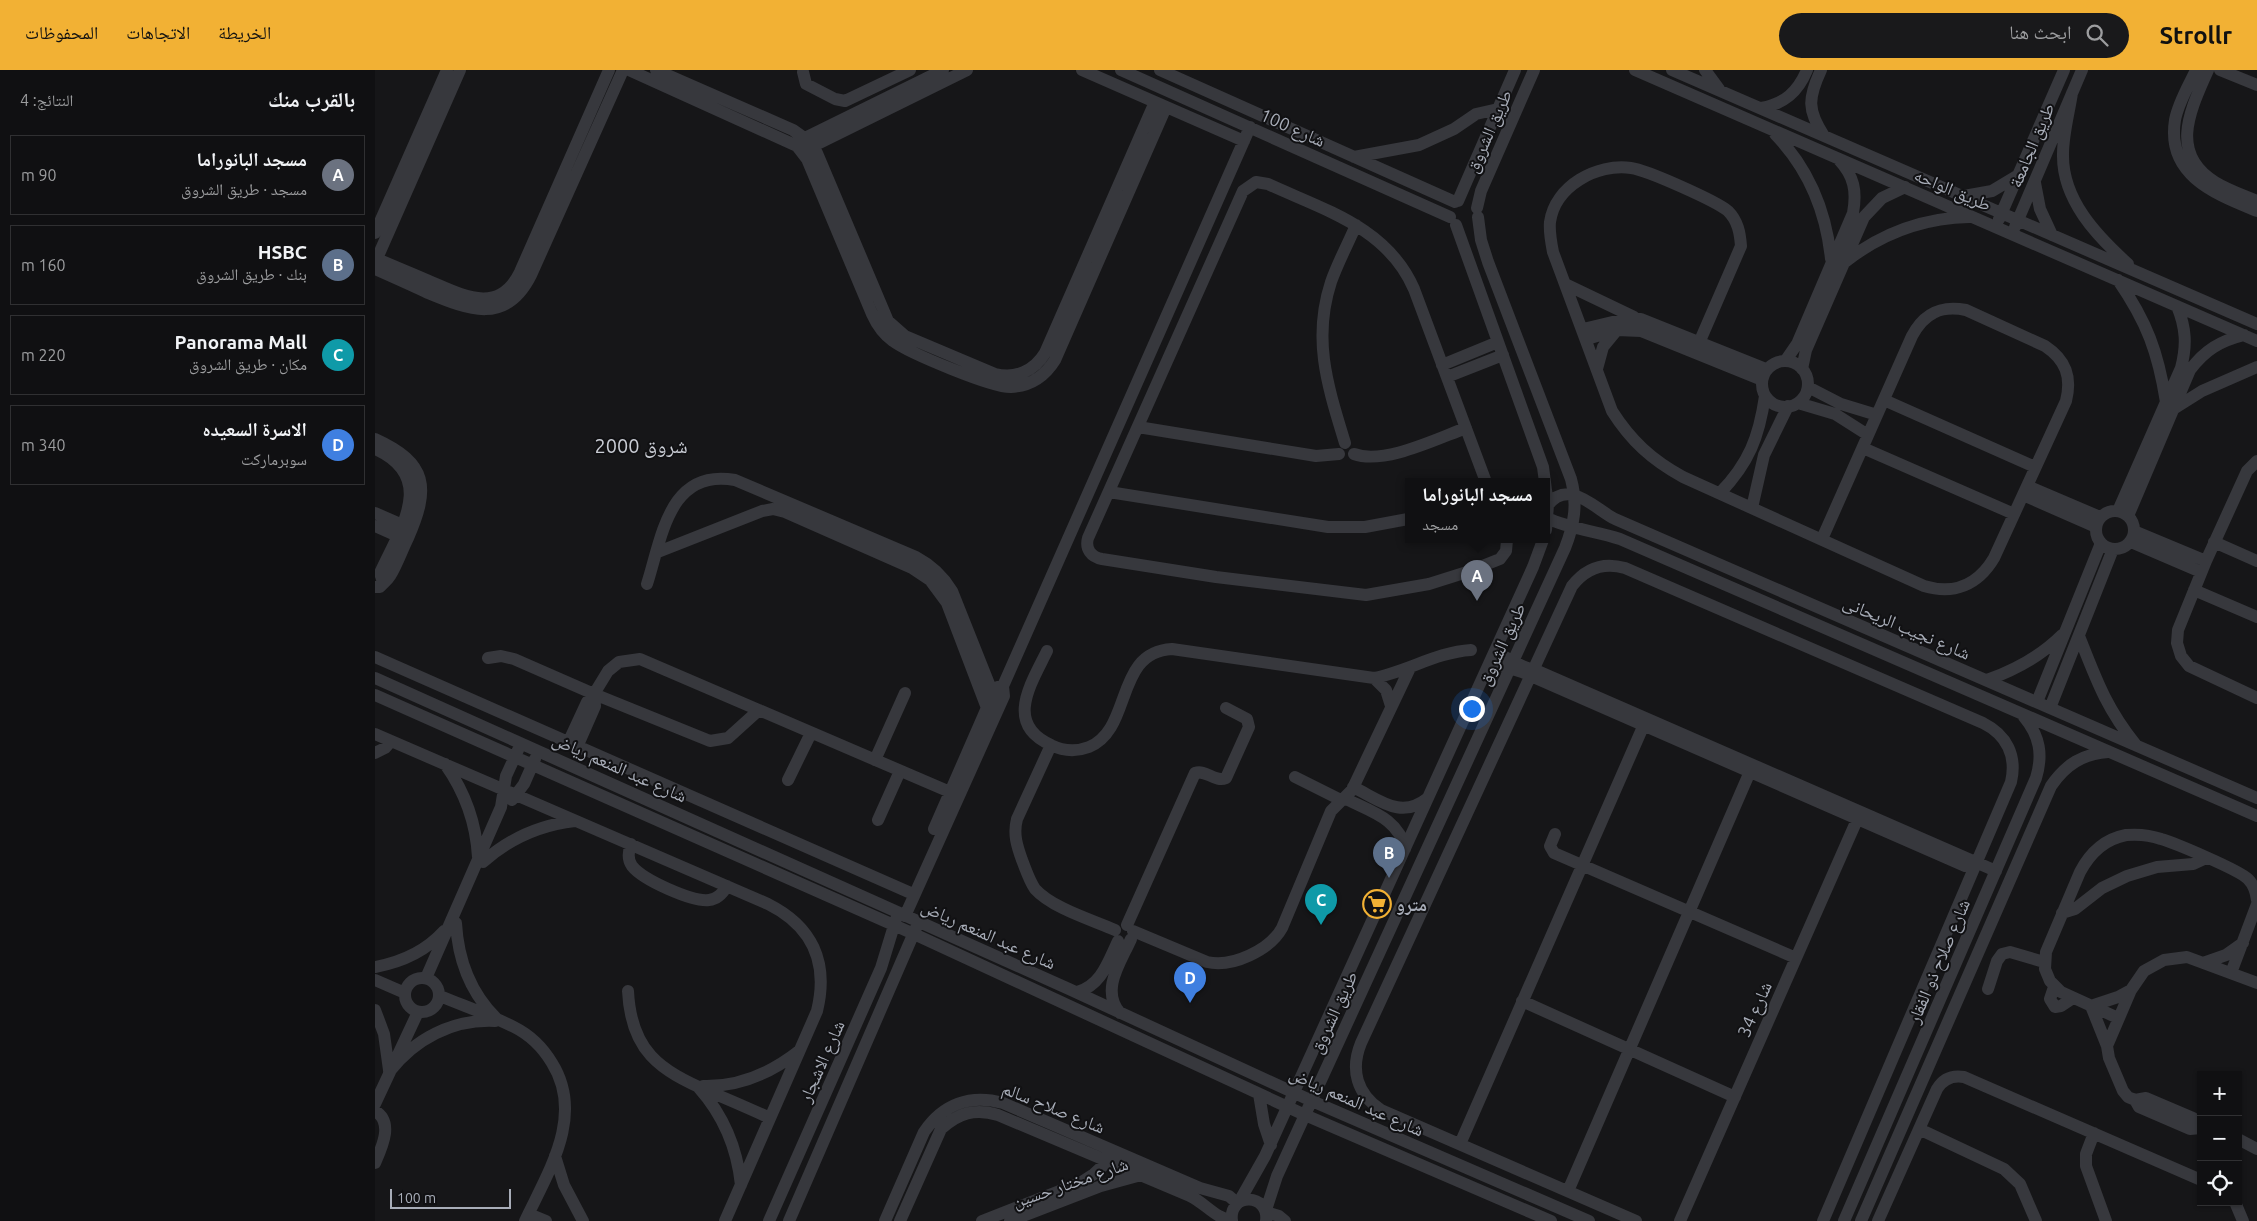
<!DOCTYPE html>
<html lang="ar">
<head>
<meta charset="utf-8">
<style>
	body { margin:0; font-family:Ubuntu,"Noto Naskh Arabic",sans-serif; background:#19191b; color:#f1f3f6; direction:rtl }
	.controls { position:absolute; right:15px; bottom:15px; display:grid; overflow:hidden; border-radius:0px; box-shadow:0 1px 4px #0004 }
	.controls button { width:45px; height:45px; display:grid; place-items:center; padding:0; border:0; border-bottom:1px solid #303032; background:#101012; color:#f1f3f6; font:25px sans-serif }
	.scale { position:absolute; left:15px; bottom:12px; width:121px; box-sizing:border-box; padding-left:5px; border:2px solid #a8adb8; border-top:0; font-size:14px; line-height:18px; white-space:nowrap; color:#a8adb8; -webkit-text-stroke:4px #111113; paint-order:stroke }
	.you { position:absolute; left:1096px; top:638px; width:18px; height:18px; margin:-12px; border:4px solid #fff; border-radius:50%; background:#1a73e8; box-shadow:0 0 0 8px #1a73e833 }
	.badge { display:grid; place-items:center; width:32px; height:32px; border-radius:50%; background:#f2b134; color:#fff; font-size:16px; font-weight:700 }
	.pin { position:absolute; translate:-50% -41px; filter:drop-shadow(0 1px 2px #0008) }
	.pin::after { content:''; position:absolute; top:26px; width:18px; height:15px; background:inherit; clip-path:polygon(0 0,100% 0,50% 100%) }
	.popup { position:absolute; left:1030px; top:408px; width:145px; height:65px; box-sizing:border-box; display:grid; place-content:center; border-radius:0px; background:#101012; filter:drop-shadow(0 1px 4px #0005); font-size:16px; white-space:nowrap; color:#9c9d9f }
	.popup b { font-size:19px; color:#f1f3f6 }
	.popup::after { content:''; position:absolute; left:50%; top:100%; margin-left:-10px; border:10px solid transparent; border-top-color:#101012 }
	.list { margin:0; padding:0; list-style:none }
	h2 { display:flex; justify-content:space-between; align-items:center; height:65px; margin:0; padding:0 20px; font-size:21px }
	h2 small { font-size:16px; font-weight:400; color:#9c9d9f }
	.list li { display:grid; grid-template-columns:32px 1fr auto; gap:15px; align-items:center; box-sizing:border-box; height:80px; margin:0 10px 10px; padding:0 10px; border:1px solid #303032; border-radius:0px }
	.list b { display:block; font-size:19px; white-space:nowrap }
	.list p { margin:0; font-size:16px; white-space:nowrap; color:#9c9d9f }
	.list em { font-size:16px; font-style:normal; color:#9c9d9f }
	.icon { flex:none; width:28px; height:28px; fill:none; stroke:currentColor; stroke-width:2; stroke-linecap:round; stroke-linejoin:round }
	.map { position:relative; flex:none; width:1882px; height:1151px; overflow:hidden; direction:ltr }
	header { display:flex; align-items:center; gap:30px; box-sizing:border-box; height:70px; padding:0 25px; background:#f2b134; color:#111 }
	header strong { font-size:24px }
	nav { display:flex; gap:28px; margin-inline-start:auto; font-size:18px }
	.search { width:350px; height:45px; background:#19191b; display:flex; align-items:center; gap:12px; box-sizing:border-box; padding:0 18px; border-radius:28px; color:#9c9d9f; font-size:19px }
	main { display:flex }
	aside { flex:1; background:#101012 }
	.map>svg:first-child { display:block }
	.lines { fill:none; stroke-linecap:round; stroke-linejoin:round }
	.minor { stroke:#37383d; stroke-width:12 }
	.labels { text-anchor:middle; dominant-baseline:central; stroke-width:4; stroke-linejoin:round; paint-order:stroke }
	.street-label { font-size:18px; fill:#a8adb8; stroke:#111113 }
	.poi-label { font-size:18px; font-weight:bold; fill:#a8adb8; stroke:#111113; text-anchor:start }
	.quarter-label { font-size:20px; fill:#c9ccd4; stroke:#111113 }
</style>
</head>
<body>
<header>
<strong>Strollr</strong>
<div class="search"><svg class="icon" aria-label="search" viewBox="0 0 24 24"><circle cx="10" cy="10" r="6"/><path d="M15 15l6 6"/></svg>ابحث هنا</div>
<nav><a>الخريطة</a><a>الاتجاهات</a><a>المحفوظات</a></nav>
</header>
<main>
<div class="map">
<svg width="1882" height="1151" viewBox="0 0 1882 1151">
	<rect width="100%" height="100%" fill="#161618"/>
	<g class="lines">
		<path class="minor" d="M254 0 422 76 432 89 497 244C502 255 508 264 518 271 534 283 618 318 636 317 655 316 670 306 680 290L791 37
			M281 0 418 60 432 70 442 83 513 251 530 266 620 304C641 309 659 301 670 283L780 32
			M707 0 869 71
			M746 0 1075 147
			M785 0 1080 132
			M1260 0 1882 271
			M1297 0 1882 254
			M1330 0 1344 19
			M1446 0C1433 28 1432 40 1449 66
			M1821 0C1814 15 1803 33 1800 50 1791 106 1841 124 1882 141
			M1833 0C1816 39 1793 83 1840 112 1853 120 1868 125 1882 131
			M1845 0 1882 15
			M428 2 431 14 460 29 470 31 535 0
			M1697 23C1694 43 1688 64 1688 84 1687 130 1722 166 1753 194
			M1386 38C1409 34 1423 22 1432 0
			M1400 64C1434 99 1451 140 1456 189
			M424 71 568 0
			M432 79 592 0
			M979 87 1044 75 1079 59 1101 44 1123 39
			M1660 113 1665 139 1677 165
			M1589 126 1617 121 1642 106
			M1083 131 1140 0
			M1102 138 1106 121 1159 0
			M1624 149 1689 0
			M1081 155 1168 397 1173 435 1171 460
			M1640 157 1707 0
			M0 163 72 0
			M0 188C18 196 36 203 54 211 87 225 124 246 145 202L234 0
			M1470 192C1507 163 1547 148 1594 147
			M0 193 85 0
			M0 199C18 207 36 215 53 223 94 240 131 255 156 205L248 0
			M1743 210C1772 252 1783 282 1791 332
			M1190 214 1259 247
			M1208 259 1250 249H1266L1391 299
			M1212 269 1242 260 1266 261 1387 310
			M1324 273 1366 176C1365 163 1363 151 1353 141 1341 131 1272 100 1256 98 1222 93 1180 116 1175 152 1174 162 1176 172 1178 182L1237 341C1256 371 1277 390 1308 407L1549 516C1579 525 1603 515 1619 488L1691 331C1697 307 1691 290 1670 276L1591 240C1566 235 1549 243 1537 266L1447 469
			M1411 290 1422 274 1478 143C1482 121 1479 106 1464 90
			M1387 314a23 23 0 1 1 46 0a23 23 0 1 1-46 0Z
			M1067 295 1123 272
			M1222 299 1228 277 1242 260
			M1427 299 1431 280 1489 147 1507 128 1530 117
			M1072 307 1128 285
			M1433 317 1466 334 1502 345
			M1509 330 1660 397
			M1423 333 1460 344 1493 365
			M1800 338 1827 321 1882 297
			M763 357 941 386 964 384
			M0 369C53 393 55 418 33 468 27 480 22 495 15 506 12 511 8 513 5 517H0
			M970 373C953 317 937 270 956 212 963 192 973 174 981 155
			M1488 378 1639 444
			M0 379C63 407 25 459 5 503L8 512
			M979 384C1009 395 1061 369 1091 358
			M1882 391 1872 401 1831 491 1803 560 1802 573 1806 586 1814 596 1882 628
			M1111 412 1039 219C1012 157 949 140 893 114L881 112 868 121 713 468C710 479 716 487 727 489L841 507 991 525 1054 514 1092 502 1125 489 1131 481 1132 470
			M1652 416 1725 447
			M734 422 953 457H990L1033 449
			M1345 423C1374 393 1384 367 1390 326
			M1648 425 1721 457
			M1173 435C1194 408 1220 439 1240 449L1882 728
			M1377 438 1389 385 1413 336
			M1721 460a19 19 0 1 1 38 0a19 19 0 1 1-38 0Z
			M1743 441 1806 298C1812 275 1811 258 1802 236
			M0 443 32 457
			M1753 446 1815 300C1830 280 1845 271 1869 265
			M1172 448C1195 459 1221 461 1245 469L1882 746
			M0 456 27 468
			M1759 461 1831 491
			M1756 472 1826 502
			M1839 472 1882 491
			M283 482 387 441 398 439 410 442 537 498 555 510 572 533 612 638 614 639
			M272 514C287 467 294 398 360 410L541 487C556 495 568 506 577 521L618 624 623 626
			M1819 520 1882 547
			M1704 566C1721 609 1731 638 1761 675
			M672 581C656 614 629 654 676 675 688 681 701 682 714 677 758 659 739 582 797 579L999 608C1031 602 1062 582 1096 580
			M1120 582C1133 587 1145 598 1158 599L1621 801
			M0 587 538 824
			M113 588 126 586 139 589 219 624 335 671 353 668 384 640
			M1115 592 1147 602 1590 796
			M0 608 694 919 937 1031 1214 1151
			M999 608 1011 620 1016 636
			M1612 610C1640 600 1665 587 1687 565
			M0 625 539 864 930 1045 1176 1151
			M1662 632 1726 473
			M1675 638 1738 479
			M0 664 393 834C437 856 454 892 442 941L350 1151
			M193 673 212 632 219 624 233 601 244 592 265 589 575 722
			M676 675 642 749C638 764 642 776 647 790 651 800 654 810 660 819 677 838 717 850 740 860
			M202 677 220 636 219 624
			M0 683 10 678 16 671
			M500 690 530 623
			M70 694C90 722 101 752 103 787
			M920 707 966 730
			M413 710 436 663
			M978 717C1005 730 1026 750 1053 728
			M969 728C994 741 1024 748 1030 779
			M137 730 149 714 160 689
			M503 750 525 701
			M559 759 618 624 623 617 628 616
			M1180 764 1175 776 1179 783 1421 888
			M256 774C253 782 252 789 257 796 268 810 317 832 334 830 343 829 348 823 352 816
			M108 792C135 768 164 755 200 751
			M1687 843 1700 839 1727 818 1752 806 1782 797 1818 794 1831 788
			M530 846 629 626 628 616 875 57
			M81 853C83 889 95 922 121 948
			M752 855 820 703C831 699 840 713 851 708L874 657 872 649 851 638
			M758 861 832 892C857 898 895 880 907 858L956 741 977 720 1035 598
			M1831 892 1851 885 1868 873
			M0 897C27 892 51 881 69 861
			M1856 903 1882 834
			M30 925a17 17 0 1 1 34 0a17 17 0 1 1-34 0Z
			M51 908 126 737 131 706 143 680
			M0 910 30 923
			M1679 917 1675 929 1680 937 1686 936 1698 928
			M1613 919 1622 891 1627 884 1635 882 1669 892
			M253 921C256 981 284 1000 335 1022 355 1030 375 1039 395 1048
			M702 922C726 916 733 892 743 871
			M65 926C89 936 115 945 139 957 155 965 168 978 177 993 210 1046 173 1102 150 1151
			M1147 931 1360 1027
			M0 940 9 964 14 1000
			M745 943C725 920 746 892 756 869
			M1743 948 1686 922 1675 911 1670 899 1671 882 1705 802C1715 783 1730 769 1751 765 1763 764 1775 765 1786 769 1800 773 1864 800 1873 809 1879 815 1881 822 1882 830
			M1732 976 1716 936 1743 927 1756 920
			M14 1002C40 969 77 949 120 951
			M328 1016C364 1017 396 1003 424 981
			M324 1018C349 1046 362 1077 366 1115
			M884 1024 889 1054 896 1075
			M1760 1030 1771 1028 1818 1048 1826 1053
			M0 1034 43 942
			M0 1041C19 1052 7 1077 0 1093
			M1826 1058 1815 1059 1764 1037 1760 1030 1753 1027 1748 1021 1734 988 1732 976 1756 920 1769 901 1789 890 1812 887 1882 913
			M1544 1059 1629 1099 1645 1114 1661 1151
			M1719 1063 1711 1084V1096L1731 1151
			M1863 1069 1882 1079
			M1085 1074 1271 650
			M180 1086 189 1115 208 1151
			M1193 1121 1377 697
			M864 1132 890 1086 1158 497 1168 470
			M1860 1132 1868 1151
			M891 1140 902 1106 1190 478C1199 455 1203 434 1196 409L1113 192 1106 170 1103 147
			M891 1142 904 1146 910 1151
			M154 1144 171 1151
			M394 1151 506 898 521 849
			M414 1151 541 858
			M510 1151 549 1062C568 1034 595 1024 628 1033L825 1118 854 1126 862 1133
			M525 1151 566 1059C583 1043 600 1038 623 1045L815 1126C830 1133 841 1149 857 1150
			M607 1151 705 1113 719 1104 733 1091
			M635 1151 726 1116 766 1105
			M857 1151C853 1122 895 1123 891 1151
			M1261 1151 1006 1040C982 1024 975 1000 986 973L1197 516C1211 498 1229 492 1250 498L1608 653C1632 665 1642 686 1636 712L1448 1151
			M1305 1151 1485 743
			M1469 1151 1661 708C1668 685 1665 666 1649 647
			M1486 1151 1676 716C1691 694 1708 684 1733 682
			M1503 1151 1562 1019C1568 1009 1577 1005 1589 1007L1826 1110"/>
	</g>
	<defs>
		<symbol id="supermarket-ring" viewBox="-11 -11 22 22"><circle r="9.5" fill="#111113" stroke="#f2b134" stroke-width="1.5"/><path d="M-6-5.5h2.5l.6 2H6L4.5 2H-2.5L-4.4-4H-6ZM-1.5 3.2a1.3 1.3 0 1 0 .1 0ZM3 3.2a1.3 1.3 0 1 0 .1 0Z" fill="#f2b134"/></symbol>
	</defs>
	<g fill-rule="evenodd">
		<use href="#supermarket-ring" x="986" y="818" width="32" height="32"/>
	</g>
	<g class="labels">
		<g class="street-label">
			<text transform="translate(918 57) rotate(24)">شارع 100</text>
			<text transform="translate(1113 61) rotate(-66)">طريق الشروق</text>
			<text transform="translate(1656 75) rotate(-67)">طريق الجامعة</text>
			<text transform="translate(1578 119) rotate(23)">طريق الواحه</text>
			<text transform="translate(1532 557) rotate(23)">شارع نجيب الريحانى</text>
			<text transform="translate(1126 574) rotate(-65)">طريق الشروق</text>
			<text transform="translate(245 697) rotate(24)">شارع عبد المنعم رياض</text>
			<text transform="translate(614 864) rotate(24)">شارع عبد المنعم رياض</text>
			<text transform="translate(1563 891) rotate(-67)">شارع صلاح ذو الفقار</text>
			<text transform="translate(1379 939) rotate(-66)">شارع 34</text>
			<text transform="translate(958 942) rotate(-65)">طريق الشروق</text>
			<text transform="translate(446 991) rotate(-66)">شارع الاشجار</text>
			<text transform="translate(982 1031) rotate(24)">شارع عبد المنعم رياض</text>
			<text transform="translate(679 1037) rotate(22)">شارع صلاح سالم</text>
			<text transform="translate(695 1112) rotate(-19)">شارع مختار حسين</text>
		</g>
		<g class="poi-label">
			<text x="1021" y="834">مترو</text>
		</g>
		<g class="quarter-label">
			<text x="266" y="375">شروق 2000</text>
		</g>
	</g>
</svg>
<div class="controls">
<button>+</button>
<button>−</button>
<button><svg class="icon" aria-label="locate" viewBox="0 0 24 24"><circle cx="12" cy="12" r="6"/><path d="M12 2v4M12 18v4M2 12h4M18 12h4"/></svg></button>
</div>
<div class="scale">100 m</div>
<div class="you"></div>
<div class="pin badge" style="left:1102px;top:531px;background:#6b7280">A</div>
<div class="popup"><b>مسجد البانوراما</b>مسجد</div>
<div class="pin badge" style="left:1014px;top:808px;background:#5c6f8a">B</div>
<div class="pin badge" style="left:946px;top:855px;background:#0f9aa8">C</div>
<div class="pin badge" style="left:815px;top:933px;background:#3f7fe0">D</div>
</div>
<aside>
<h2>بالقرب منك<small>النتائج: 4</small></h2>
<ul class="list">
<li><span class="badge" style="background:#6b7280">A</span><div><b>مسجد البانوراما</b><p>مسجد · طريق الشروق</p></div><em>90 m</em></li>
<li><span class="badge" style="background:#5c6f8a">B</span><div><b>HSBC</b><p>بنك · طريق الشروق</p></div><em>160 m</em></li>
<li><span class="badge" style="background:#0f9aa8">C</span><div><b>Panorama Mall</b><p>مكان · طريق الشروق</p></div><em>220 m</em></li>
<li><span class="badge" style="background:#3f7fe0">D</span><div><b>الاسرة السعيده</b><p>سوبرماركت</p></div><em>340 m</em></li>
</ul>
</aside>
</main>
</body>
</html>
